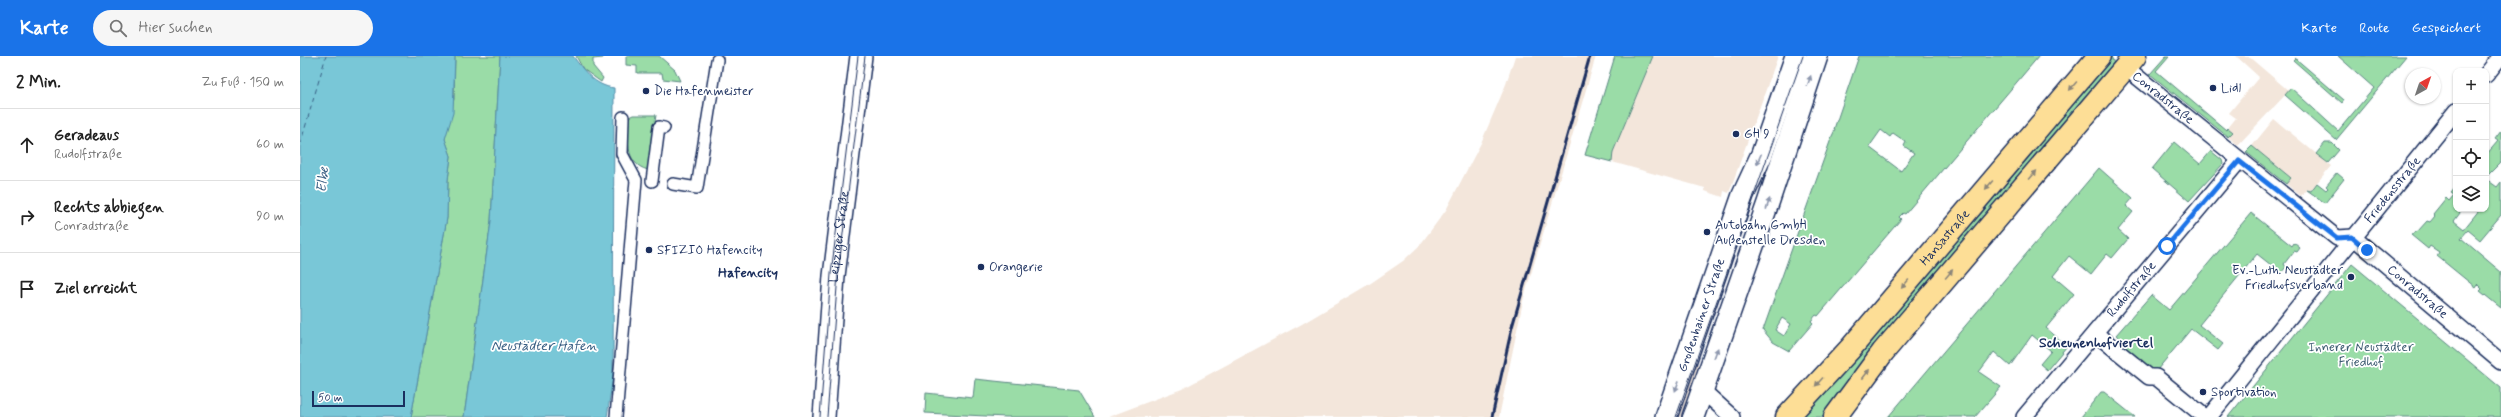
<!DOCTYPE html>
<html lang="de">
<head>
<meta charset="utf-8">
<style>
	body { margin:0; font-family:Mynerve,sans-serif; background:#f6f6f6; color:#222 }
	.controls { position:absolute; right:12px; top:12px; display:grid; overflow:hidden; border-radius:8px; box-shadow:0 1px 3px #0004 }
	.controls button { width:36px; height:36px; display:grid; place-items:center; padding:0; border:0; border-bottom:1px solid #e0e0e0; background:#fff; color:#222; font:20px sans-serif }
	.compass { position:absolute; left:2105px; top:12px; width:36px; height:36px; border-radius:50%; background:#fff; box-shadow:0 1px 3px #0004; rotate:40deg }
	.scale { position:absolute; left:12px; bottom:10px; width:93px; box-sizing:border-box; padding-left:4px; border:2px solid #1b2f5e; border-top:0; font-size:11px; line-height:14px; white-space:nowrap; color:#1b2f5e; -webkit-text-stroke:3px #fff; paint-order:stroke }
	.stop { position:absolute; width:12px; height:12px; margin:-9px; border:3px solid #1a73e8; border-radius:50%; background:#fff }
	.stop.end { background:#1a73e8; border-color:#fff; box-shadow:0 1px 4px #0008 }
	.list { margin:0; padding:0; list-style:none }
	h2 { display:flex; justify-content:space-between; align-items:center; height:52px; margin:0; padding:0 16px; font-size:17px }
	h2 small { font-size:13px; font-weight:400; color:#767676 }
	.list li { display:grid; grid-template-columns:26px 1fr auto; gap:12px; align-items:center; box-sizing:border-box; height:72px; padding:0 16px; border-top:1px solid #e0e0e0 }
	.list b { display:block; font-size:15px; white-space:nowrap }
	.list p { margin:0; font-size:13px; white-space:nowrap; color:#767676 }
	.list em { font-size:13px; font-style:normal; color:#767676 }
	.icon { flex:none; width:22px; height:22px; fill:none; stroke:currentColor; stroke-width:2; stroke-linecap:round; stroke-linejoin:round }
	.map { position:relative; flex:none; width:2201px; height:361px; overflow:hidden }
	header { display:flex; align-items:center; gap:24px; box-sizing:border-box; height:56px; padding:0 20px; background:#1a73e8; color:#fff }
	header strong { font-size:19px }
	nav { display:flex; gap:22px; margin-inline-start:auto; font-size:14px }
	.search { width:280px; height:36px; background:#f6f6f6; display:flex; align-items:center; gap:10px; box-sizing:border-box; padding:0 14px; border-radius:22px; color:#767676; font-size:15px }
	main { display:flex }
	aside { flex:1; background:#fff }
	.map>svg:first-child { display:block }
	.built { fill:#f3e6db }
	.green { fill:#9adca7; stroke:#5a8682; fill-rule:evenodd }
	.water { fill:#79c7d7; stroke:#538aa7 }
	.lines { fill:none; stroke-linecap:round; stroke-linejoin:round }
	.ferry { stroke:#375d82; stroke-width:1; stroke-dasharray:5 4; stroke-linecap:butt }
	.pedestrian-casing { stroke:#1b2f5e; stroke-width:14 }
	.minor-casing { stroke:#1b2f5e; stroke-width:18 }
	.secondary-casing { stroke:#1b2f5e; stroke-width:24 }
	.primary-casing { stroke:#1b2f5e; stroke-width:25 }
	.pedestrian { stroke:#fff; stroke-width:11 }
	.minor { stroke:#fff; stroke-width:15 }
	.secondary { stroke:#fff; stroke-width:21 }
	.primary { stroke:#fdde96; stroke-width:22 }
	.tram { stroke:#1b2f5e; stroke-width:1 }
	.rail { stroke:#1b2f5e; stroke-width:3 }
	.oneway { fill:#8d97ae }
	.oneway2 { fill:#8c867a }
	.route { stroke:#1a73e8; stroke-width:5 }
	.poi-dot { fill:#1b2f5e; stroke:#fff; stroke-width:1.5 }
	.labels { text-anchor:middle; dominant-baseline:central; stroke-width:3.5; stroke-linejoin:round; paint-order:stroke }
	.poi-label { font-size:13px; fill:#1b2f5e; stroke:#fff; text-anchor:start }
	.street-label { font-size:13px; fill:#1b2f5e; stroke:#fff }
	.park-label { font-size:13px; fill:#3b5a70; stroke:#fff }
	.water-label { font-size:14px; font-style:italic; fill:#375d82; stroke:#fff }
	.neighbourhood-label { font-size:14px; font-weight:bold; fill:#1b2f5e; stroke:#fff }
</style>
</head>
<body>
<header>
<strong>Karte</strong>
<div class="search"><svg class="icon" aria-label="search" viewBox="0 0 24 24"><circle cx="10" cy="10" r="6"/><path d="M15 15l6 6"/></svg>Hier suchen</div>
<nav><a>Karte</a><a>Route</a><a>Gespeichert</a></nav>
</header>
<main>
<aside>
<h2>2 Min.<small>Zu Fuß · 150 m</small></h2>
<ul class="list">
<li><svg class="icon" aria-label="ahead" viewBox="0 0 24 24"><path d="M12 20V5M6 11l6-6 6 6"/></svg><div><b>Geradeaus</b><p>Rudolfstraße</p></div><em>60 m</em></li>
<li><svg class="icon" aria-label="right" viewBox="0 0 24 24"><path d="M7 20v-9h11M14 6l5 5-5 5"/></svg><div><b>Rechts abbiegen</b><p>Conradstraße</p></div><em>90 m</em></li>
<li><svg class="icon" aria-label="arrive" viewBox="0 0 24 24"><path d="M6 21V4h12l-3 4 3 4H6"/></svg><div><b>Ziel erreicht</b></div></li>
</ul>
</aside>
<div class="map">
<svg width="2201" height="361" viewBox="0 0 2201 361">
	<rect width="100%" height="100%" fill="#fff"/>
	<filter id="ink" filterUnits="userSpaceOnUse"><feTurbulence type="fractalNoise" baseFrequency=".025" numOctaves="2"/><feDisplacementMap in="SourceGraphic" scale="8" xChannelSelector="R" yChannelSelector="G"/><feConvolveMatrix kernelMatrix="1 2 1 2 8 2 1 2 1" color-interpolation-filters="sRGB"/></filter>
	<g filter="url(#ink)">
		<path class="built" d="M1215 0H1296L1223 245 1199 361H808L882 333 1002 268 1071 227 1103 205 1120 189 1146 154 1181 87 1206 28Z
			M1353 0H1478L1429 137 1424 135 1423 141 1405 135V132L1312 106 1313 96Z
			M1936 0H1948L1989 35 1938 89 1928 81 1932 76 1928 72 1936 62 1929 57 1959 21Z
			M1974 63 2031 110 2010 135 2007 133 2001 140 1986 128 1991 122 1952 90Z
			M1393 306 1404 310 1386 361H1373Z"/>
		<path class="green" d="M155 0H200L191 165 164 361H111L147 162 148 124 151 100 145 83 154 43Z
			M276 0H303V2L293 3V10L303 22 301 26 283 13Z
			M326 0H359L375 14 380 25 363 23 362 17H337V10L326 9Z
			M1315 0H1353L1313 96 1312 106 1285 99Z
			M1559 0H1739L1605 158 1603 157 1599 161 1601 163 1518 260 1516 259 1511 265 1513 267 1489 295 1473 286 1463 274 1532 80 1535 74 1534 73ZM1581 74 1590 81 1593 77 1606 86 1604 90 1614 97 1601 115 1569 91ZM1482 262 1491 268 1484 280 1475 274Z
			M1807 0H1811L1816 13 1526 361H1496Z
			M1866 0H1869L1856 15 1926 74 1928 72 1933 76 1928 81 1850 18Z
			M2038 0H2106L2036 84 1985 39 1991 32 2038 75 2074 32Z
			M1995 2 2044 44 2042 47 1993 4Z
			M333 59H356L348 114C323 107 329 82 329 61Z
			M2201 75V106L2186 121V99L2198 85 2195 83Z
			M1874 86 1900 108 1911 95 1922 104 1923 108 1889 145 1852 113Z
			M2025 87H2032L2039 94 2028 107 2016 98Z
			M1952 90 1991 122 1986 128 1946 96Z
			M1799 112 1833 142 1826 150 1833 156 1818 174 1828 183 1812 202 1807 198 1791 218 1769 200 1753 220 1774 238 1746 272 1767 290 1747 314 1740 308 1751 295 1732 279 1710 310 1694 296 1679 316 1701 331 1675 361H1588Z
			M2037 117 2044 123 2025 147 2007 134 2011 135 2017 127 2026 134 2028 132 2026 130Z
			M2186 123 2197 131 2201 126V159L2180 184 2168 174 2161 182 2201 216V252L2180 235 2182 233 2177 228 2175 231 2137 200 2139 196 2130 190 2128 193 2111 179 2118 175 2127 165 2130 166 2135 160 2133 158 2146 142 2149 145 2154 139 2151 137 2156 131V153H2163L2154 165 2164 173 2180 153H2186V145L2190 140 2186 137Z
			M1951 157 1992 190 1994 187 2000 192 1997 196 1994 195 1984 208 1986 211 1981 217 1957 198 1899 269 1923 288 1918 294 1891 273 1857 314 1846 313 1823 294V285L1816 279 1851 239 1869 254Z
			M2052 208 2201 332V361H1928Z
			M675 323 779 334 795 361H706L625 357 626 337 673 342Z
			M1801 336H1804L1835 361H1781Z"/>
		<path class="water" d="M0 0H155L153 57 145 83 151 100 148 124 147 162 111 361H0Z
			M200 0H273C283 14 295 30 314 32L313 320 307 361H164L191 165Z"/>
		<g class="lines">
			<path class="ferry" d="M0 89 26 0"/>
			<defs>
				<path id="pedestrian" d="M352 125 359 71 364 72
					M373 128 397 132 417 4
					M316 361 336 124 322 98 323 61"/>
				<g id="minor">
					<path id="s1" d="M1825 11 2037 182 2053 181 2201 306"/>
					<path d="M2186 19 2201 0"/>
					<path d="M1795 277 1849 321H1856L1905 361"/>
					<path d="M1402 334 1432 361"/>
					<path id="s2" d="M1724 361 1939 105"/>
					<path id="s3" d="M1909 361 2156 55"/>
				</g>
				<g id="secondary">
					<path id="s4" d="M524 361 534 220 561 0"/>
					<path id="s5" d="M1366 361 1443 139 1462 98 1496 0"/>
					<path d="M1393 361 1468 147 1517 0"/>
				</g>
				<g id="primary">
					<path id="s6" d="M1487 361 1550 293 1799 0"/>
					<path d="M1535 361 1583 296 1835 0"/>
				</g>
			</defs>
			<use href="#pedestrian" class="pedestrian-casing"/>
			<use href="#minor" class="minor-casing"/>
			<use href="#secondary" class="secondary-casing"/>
			<use href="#primary" class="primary-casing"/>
			<use href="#pedestrian" class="pedestrian"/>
			<use href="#minor" class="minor"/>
			<use href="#secondary" class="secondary"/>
			<use href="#primary" class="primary"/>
			<path class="tram" d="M520 361 531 218 558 0
				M527 361 538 218 565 0
				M1376 361 1503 0
				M1382 361 1388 346"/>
			<path class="rail" d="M1192 361 1212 271 1290 0"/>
		</g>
		<defs><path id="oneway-solid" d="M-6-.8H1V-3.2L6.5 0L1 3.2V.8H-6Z"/></defs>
		<g class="oneway">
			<use href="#oneway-solid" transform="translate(1509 25) rotate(-71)"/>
			<use href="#oneway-solid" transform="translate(1459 103) rotate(114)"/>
			<use href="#oneway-solid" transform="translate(1468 148) rotate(-72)"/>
			<use href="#oneway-solid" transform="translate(1416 297) rotate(-70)"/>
			<use href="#oneway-solid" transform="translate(1377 330) rotate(110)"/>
		</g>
		<g class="oneway2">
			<use href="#oneway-solid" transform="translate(1773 30) rotate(130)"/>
			<use href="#oneway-solid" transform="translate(1733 119) rotate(-49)"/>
			<use href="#oneway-solid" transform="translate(1689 129) rotate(130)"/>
			<use href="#oneway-solid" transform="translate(1649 218) rotate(-50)"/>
			<use href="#oneway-solid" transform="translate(1605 228) rotate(130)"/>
			<use href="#oneway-solid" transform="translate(1566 318) rotate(-53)"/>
			<use href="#oneway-solid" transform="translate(1519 326) rotate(132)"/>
		</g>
	</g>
	<g class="lines" filter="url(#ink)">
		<path class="route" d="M1867 190 1939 105 2037 182 2052 181 2067 194"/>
	</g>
	<g class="poi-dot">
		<circle cx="1913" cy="32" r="4"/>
		<circle cx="346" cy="35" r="4"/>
		<circle cx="1436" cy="78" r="4"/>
		<circle cx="1407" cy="176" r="4"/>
		<circle cx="349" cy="194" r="4"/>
		<circle cx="681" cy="211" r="4"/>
		<circle cx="2051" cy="221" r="4"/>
		<circle cx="1903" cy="336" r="4"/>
	</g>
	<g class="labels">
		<g class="poi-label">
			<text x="1921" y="32">Lidl</text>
			<text x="354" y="35">Die Hafenmeister</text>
			<text x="1444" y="78">GH 9</text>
			<text x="1415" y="169">Autobahn GmbH<tspan x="1415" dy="15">Außenstelle Dresden</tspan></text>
			<text x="357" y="194">SFIZIO Hafencity</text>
			<text x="689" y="211">Orangerie</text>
			<text x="2043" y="214" text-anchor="end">Ev.-Luth. Neustädter<tspan x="2043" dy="15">Friedhofsverband</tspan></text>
			<text x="1911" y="336">Sportivation</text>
		</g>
		<g class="street-label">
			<text stroke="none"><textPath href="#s1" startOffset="49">Conradstraße</textPath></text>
			<text stroke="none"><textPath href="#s3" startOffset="292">Friedensstraße</textPath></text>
			<text stroke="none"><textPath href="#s4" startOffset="181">Leipziger Straße</textPath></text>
			<text stroke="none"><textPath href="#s6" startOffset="239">Hansastraße</textPath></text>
			<text stroke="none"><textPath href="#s2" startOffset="167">Rudolfstraße</textPath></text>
			<text stroke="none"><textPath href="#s1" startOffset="373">Conradstraße</textPath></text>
			<text stroke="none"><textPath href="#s5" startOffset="108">Großenhainer Straße</textPath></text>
		</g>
		<g class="park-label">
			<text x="2061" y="291">Innerer Neustädter<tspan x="2061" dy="15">Friedhof</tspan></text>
		</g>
		<g class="water-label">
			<text transform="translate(23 124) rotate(-82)">Elbe</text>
			<text x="244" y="290">Neustädter Hafen</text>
		</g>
		<g class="neighbourhood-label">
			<text x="448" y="217">Hafencity</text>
			<text x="1796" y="287">Scheunenhofviertel</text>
		</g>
	</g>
</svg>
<div class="controls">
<button>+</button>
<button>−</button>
<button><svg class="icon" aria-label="locate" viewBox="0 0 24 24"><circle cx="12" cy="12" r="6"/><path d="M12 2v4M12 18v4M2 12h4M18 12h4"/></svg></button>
<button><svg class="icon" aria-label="layers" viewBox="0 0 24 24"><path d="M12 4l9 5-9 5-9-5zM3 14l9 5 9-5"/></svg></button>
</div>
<svg class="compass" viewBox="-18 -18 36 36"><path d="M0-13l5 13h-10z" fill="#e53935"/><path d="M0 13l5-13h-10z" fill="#767676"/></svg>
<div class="scale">50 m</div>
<div class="stop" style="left:1867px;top:190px"></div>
<div class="stop end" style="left:2067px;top:194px"></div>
</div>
</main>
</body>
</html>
